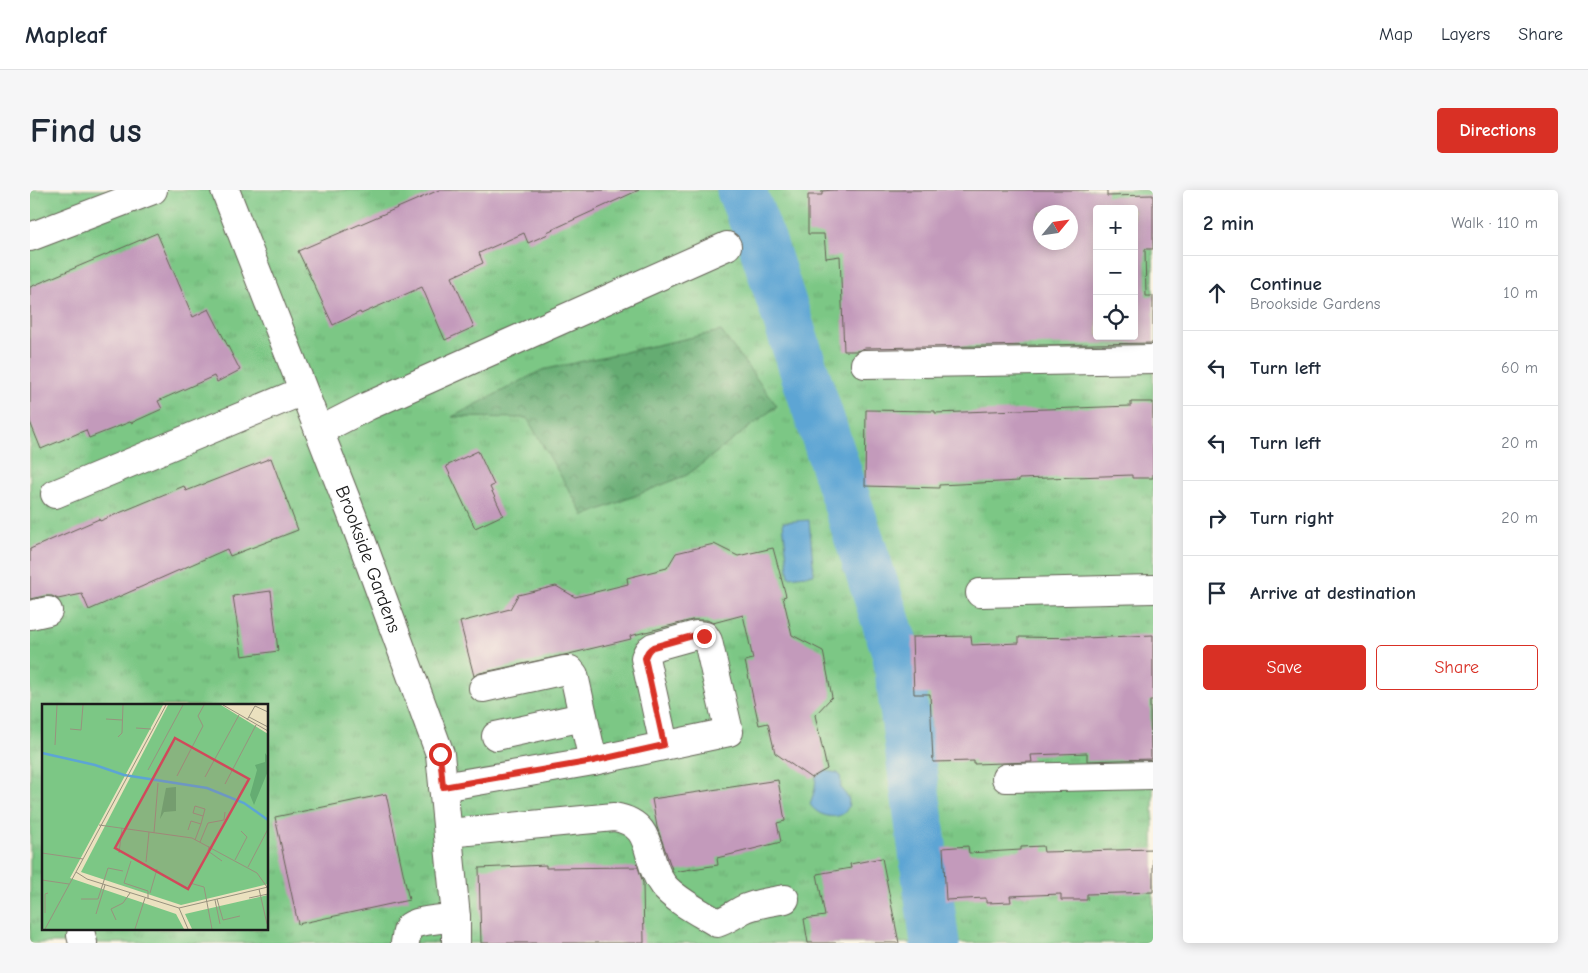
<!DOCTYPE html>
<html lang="en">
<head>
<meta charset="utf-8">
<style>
	body { margin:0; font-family:"Comic Neue",sans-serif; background:#f6f6f7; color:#1f2937 }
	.controls { position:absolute; right:15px; top:15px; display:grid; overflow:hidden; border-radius:5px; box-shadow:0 2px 12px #0003 }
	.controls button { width:45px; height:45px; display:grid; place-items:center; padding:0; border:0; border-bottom:1px solid #e0e1e3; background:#fff; color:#1f2937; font:25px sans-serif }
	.compass { position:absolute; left:1003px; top:15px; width:45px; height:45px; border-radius:50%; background:#fff; box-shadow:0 2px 12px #0003; rotate:61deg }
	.stop { position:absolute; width:15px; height:15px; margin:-11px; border:4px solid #d93025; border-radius:50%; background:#fff }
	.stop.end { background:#d93025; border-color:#fff; box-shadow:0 1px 5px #0008 }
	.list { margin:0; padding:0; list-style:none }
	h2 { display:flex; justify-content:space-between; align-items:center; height:65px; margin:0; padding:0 20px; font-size:21px }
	h2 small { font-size:16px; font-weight:400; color:#747a83 }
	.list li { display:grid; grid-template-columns:32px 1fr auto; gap:15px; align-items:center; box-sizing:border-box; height:75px; padding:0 20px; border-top:1px solid #e0e1e3 }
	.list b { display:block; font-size:19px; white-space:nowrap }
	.list p { margin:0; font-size:16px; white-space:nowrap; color:#747a83 }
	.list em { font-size:16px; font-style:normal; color:#747a83 }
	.actions { display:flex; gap:10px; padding:15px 20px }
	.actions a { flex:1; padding:11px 0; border:1px solid #d93025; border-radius:5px; text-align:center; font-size:18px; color:#d93025 }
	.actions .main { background:#d93025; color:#fff }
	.icon { flex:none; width:28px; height:28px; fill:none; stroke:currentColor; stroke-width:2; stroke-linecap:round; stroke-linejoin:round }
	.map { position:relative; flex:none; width:1123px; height:753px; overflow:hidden; border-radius:5px }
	header { display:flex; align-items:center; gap:30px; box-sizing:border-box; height:70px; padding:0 25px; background:#fff; border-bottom:1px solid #e0e1e3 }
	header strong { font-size:24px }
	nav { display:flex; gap:28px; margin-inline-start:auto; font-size:18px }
	.intro { display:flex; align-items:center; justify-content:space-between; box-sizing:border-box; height:120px; padding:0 30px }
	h1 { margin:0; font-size:35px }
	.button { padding:12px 22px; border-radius:5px; background:#d93025; color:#fff; font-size:18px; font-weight:700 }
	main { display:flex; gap:30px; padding:0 30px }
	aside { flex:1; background:#fff; border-radius:5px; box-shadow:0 2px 12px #0003 }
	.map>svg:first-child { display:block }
	.grass { fill:url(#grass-tufts); stroke:#4c7250; fill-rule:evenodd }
	.forest { fill:url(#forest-crowns); stroke:#406447 }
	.water { fill:#5da5d4; stroke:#3c6078 }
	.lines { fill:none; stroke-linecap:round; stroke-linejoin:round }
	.river { stroke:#5da5d4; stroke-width:49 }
	.building { fill:#c39abb; fill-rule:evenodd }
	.minor-casing { stroke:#646155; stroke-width:30 }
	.minor { stroke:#fff; stroke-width:28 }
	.route { stroke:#d93025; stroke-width:6 }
	.labels { text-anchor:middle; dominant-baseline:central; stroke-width:4; stroke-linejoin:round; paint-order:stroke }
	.street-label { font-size:19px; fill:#1c1c1c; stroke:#fcf5e5 }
	.inset-river { fill:none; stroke:#5da5d4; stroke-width:2.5 }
	.inset-road { fill:none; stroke:#98927e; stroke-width:1 }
	.view { fill:#d1495b; fill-opacity:0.15; stroke:#d1495b; stroke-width:2.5 }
	.inset-edge { fill:none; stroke:#1c1c1c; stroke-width:2.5 }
</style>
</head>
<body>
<header>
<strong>Mapleaf</strong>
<nav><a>Map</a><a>Layers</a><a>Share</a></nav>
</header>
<div class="intro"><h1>Find us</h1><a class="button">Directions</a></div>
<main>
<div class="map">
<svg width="1123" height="753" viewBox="0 0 1123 753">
	<defs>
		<pattern id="grass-tufts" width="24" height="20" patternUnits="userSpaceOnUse" patternTransform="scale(1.25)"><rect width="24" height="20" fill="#7cc785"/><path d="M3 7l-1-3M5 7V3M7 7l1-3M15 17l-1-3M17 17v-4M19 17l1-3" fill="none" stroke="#6baa72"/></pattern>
		<pattern id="forest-crowns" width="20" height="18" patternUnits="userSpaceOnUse" patternTransform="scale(1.25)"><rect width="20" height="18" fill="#65ac72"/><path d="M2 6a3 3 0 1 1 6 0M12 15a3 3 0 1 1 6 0" fill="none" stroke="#528b5d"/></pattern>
	</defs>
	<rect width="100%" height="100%" fill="#fcf5e5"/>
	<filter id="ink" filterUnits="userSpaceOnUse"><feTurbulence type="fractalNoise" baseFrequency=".02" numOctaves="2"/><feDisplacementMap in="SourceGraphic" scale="10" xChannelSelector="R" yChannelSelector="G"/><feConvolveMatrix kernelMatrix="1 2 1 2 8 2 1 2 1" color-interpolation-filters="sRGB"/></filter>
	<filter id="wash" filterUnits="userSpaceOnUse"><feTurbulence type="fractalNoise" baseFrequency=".0096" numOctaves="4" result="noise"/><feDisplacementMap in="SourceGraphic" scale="20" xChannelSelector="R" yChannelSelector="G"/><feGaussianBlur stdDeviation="1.12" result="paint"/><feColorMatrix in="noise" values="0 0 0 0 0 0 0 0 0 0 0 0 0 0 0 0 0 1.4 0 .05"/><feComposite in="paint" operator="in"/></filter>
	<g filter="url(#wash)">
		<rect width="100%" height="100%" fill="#ebe1bf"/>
		<path class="grass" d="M0 0H1123V753H0ZM1067 19H1104V146H1067ZM1011 22H1040V52H1011ZM14 516H238V739H14Z"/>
		<path class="forest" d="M691 141 747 216 657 285 554 326 497 228 422 227 512 180Z"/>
		<path class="water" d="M779 330 784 384 759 387 753 332Z
			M795 581 808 583C812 588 810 591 811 598 813 603 819 606 819 612 818 633 788 629 780 614L785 599 786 586Z"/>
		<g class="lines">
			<path class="river" d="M711 0 732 52 867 465 905 753"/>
		</g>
		<g id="blocks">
			<path class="building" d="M409 0H609L517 42 518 44 498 53 494 43 449 63 453 73 422 87 444 137 415 150 392 97 331 124 330 122 303 135 268 61Z
				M1077 0V6L1123 5V59H1115L1116 106H1123V153L835 158 827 161H814L810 66 796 68 794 44H778V5H792V1L803 0ZM1067 19H1104V146H1067ZM1010 22H1040V52H1010Z
				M127 43 163 127 179 119 210 180 187 192 184 186 128 211 132 219 101 233 100 232 59 248 56 240 11 259 0 232V97Z
				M1101 212H1123V288H1102V285L989 289V291L909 295V298L835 296 836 220 905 221V223L1101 216Z
				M448 261 464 295 460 297 473 325 445 338 416 276Z
				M241 268 268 340 200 366 197 359 59 420 52 404 28 409 22 406H15L0 409V359L69 329 70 331 154 296 156 301Z
				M684 354 708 366 743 358 756 406 753 407 762 445 793 461 802 507 785 525 797 579 781 588 745 563 738 533 729 535 715 471 723 469 713 425 683 433 677 430H662L600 446 601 449 539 464 450 483 444 486 430 432 480 419 488 405 526 396 545 407 598 394 597 388 637 378 646 363Z
				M241 401 248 461 212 466 203 406Z
				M1123 445V511H1120L1121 569 1057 571V563L1001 565 1002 572 944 574V571L903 572 900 504H884L882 447 941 446 942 455 989 453V447L1055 448Z
				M748 590 755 631 747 633 751 652 687 668 688 675 643 682 627 637 622 609Z
				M356 604 379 710 268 734 245 627Z
				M938 656 939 663 991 660V657L1013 656 1014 662 1123 659V702L1057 704V710H1031V704L980 706 981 712 956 713V708L916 710 913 658Z
				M852 668 869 753H778L774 729 795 726 787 684 821 678 820 674Z
				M516 675V678L608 677 613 693 614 753H451L449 678Z"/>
		</g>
	</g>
	<g filter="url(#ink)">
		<use href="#blocks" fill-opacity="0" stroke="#646155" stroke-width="1"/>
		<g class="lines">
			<defs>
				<g id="minor">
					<path id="s1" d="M195 0 322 325 410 564 426 727V753"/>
					<path d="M0 47 123 0"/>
					<path d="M835 174 1123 169"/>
					<path d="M289 241 338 216 697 56"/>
					<path d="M25 304 273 201"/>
					<path d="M950 403 1123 399"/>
					<path d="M0 425 18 421"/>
					<path d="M453 498 535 480H540L544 485 563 571"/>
					<path d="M466 546 553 527"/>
					<path d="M976 588 1123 585"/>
					<path d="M413 597 563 571 699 542 678 451 675 446 666 445 623 457C618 460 617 463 615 468L634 555"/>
					<path d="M418 643 584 627C627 634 613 669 633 695 645 710 671 723 687 733 697 730 703 725 712 720 725 713 741 712 755 709"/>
					<path d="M51 745 53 753"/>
					<path d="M375 753C376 748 376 742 379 737 385 730 416 729 426 727"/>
				</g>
			</defs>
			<use href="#minor" class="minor-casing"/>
			<use href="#minor" class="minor"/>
		</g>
	</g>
	<g class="lines" filter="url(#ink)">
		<path class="route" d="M410 564 413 597 563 571 634 555 615 468C617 463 618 460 623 457L666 445 674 446"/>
	</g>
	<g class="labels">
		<g class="street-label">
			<text stroke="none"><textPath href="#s1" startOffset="396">Brookside Gardens</textPath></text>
		</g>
	</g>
	<g transform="translate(12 514)">
		<rect width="226" height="226" fill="#ebe1bf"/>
		<path d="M126 1H179L226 30V180L139 201 39 168Z" fill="#7cc785"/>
		<path d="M223 49 226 53V67L212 101 208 91 215 66 213 61 223 58ZM134 83V107L122 108 118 115 124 84Z" fill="#65ac72"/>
		<path d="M0 1H121L28 174 134 210 142 225H0ZM226 191V225H150L143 210Z" fill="#7cc785"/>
		<path class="inset-river" d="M0 49 53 61 82 71 165 84 202 99 226 116"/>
		<path class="inset-road" d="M124 1 34 168 45 175 137 204 226 183M181 1 226 27M207 13 226 23M64 15 80 16M205 16 213 2 226 8M94 24 109 25M28 25 39 26 41 1M76 33 80 29 81 1M13 41 15 1M106 66 141 1M135 72 161 22 156 12 162 1M163 73 197 11M183 80 214 21M57 121 150 134 215 169 225 183M146 126 149 117 159 120M112 129 116 79M153 136 159 120 163 105 153 102 151 109 161 112M158 138 166 119 182 116 183 108M167 142 166 147 180 157M0 149 41 155M77 149 80 124M193 156 205 133 199 127M89 157 82 179 106 187V195M104 158 107 128M206 163 226 125M0 176 27 180M148 179 162 183 170 225M217 185 225 220M108 189 115 165M207 194 226 190M39 195H56L66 164 81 167M175 195 181 216 198 212M173 196 178 220M137 204 146 225M3 209V190L6 189M54 210 63 181M74 216 69 205 81 199 88 189M3 225 34 168M93 225 103 194"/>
		<path class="view" d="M133 34 207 75 146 185 73 144Z"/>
		<rect width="226" height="226" class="inset-edge"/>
	</g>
</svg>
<div class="controls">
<button>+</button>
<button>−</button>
<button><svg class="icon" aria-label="locate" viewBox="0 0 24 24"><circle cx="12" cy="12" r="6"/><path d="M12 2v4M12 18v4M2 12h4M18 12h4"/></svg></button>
</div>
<svg class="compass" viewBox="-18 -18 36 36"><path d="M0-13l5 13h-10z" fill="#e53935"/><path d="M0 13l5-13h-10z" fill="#747a83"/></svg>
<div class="stop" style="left:410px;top:564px"></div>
<div class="stop end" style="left:674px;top:446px"></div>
</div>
<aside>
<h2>2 min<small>Walk · 110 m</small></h2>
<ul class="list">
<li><svg class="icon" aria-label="ahead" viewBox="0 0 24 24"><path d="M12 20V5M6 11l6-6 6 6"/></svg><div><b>Continue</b><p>Brookside Gardens</p></div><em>10 m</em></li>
<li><svg class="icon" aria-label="left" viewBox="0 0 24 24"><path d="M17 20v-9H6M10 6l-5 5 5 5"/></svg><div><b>Turn left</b></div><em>60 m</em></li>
<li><svg class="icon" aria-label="left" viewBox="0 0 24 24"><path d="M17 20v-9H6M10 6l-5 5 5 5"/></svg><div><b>Turn left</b></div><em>20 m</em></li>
<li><svg class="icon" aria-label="right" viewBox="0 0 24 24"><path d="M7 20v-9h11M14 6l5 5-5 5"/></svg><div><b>Turn right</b></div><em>20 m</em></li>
<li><svg class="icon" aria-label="arrive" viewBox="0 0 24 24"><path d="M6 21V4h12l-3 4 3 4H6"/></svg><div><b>Arrive at destination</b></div></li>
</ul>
<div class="actions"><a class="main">Save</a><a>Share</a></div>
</aside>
</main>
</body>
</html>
